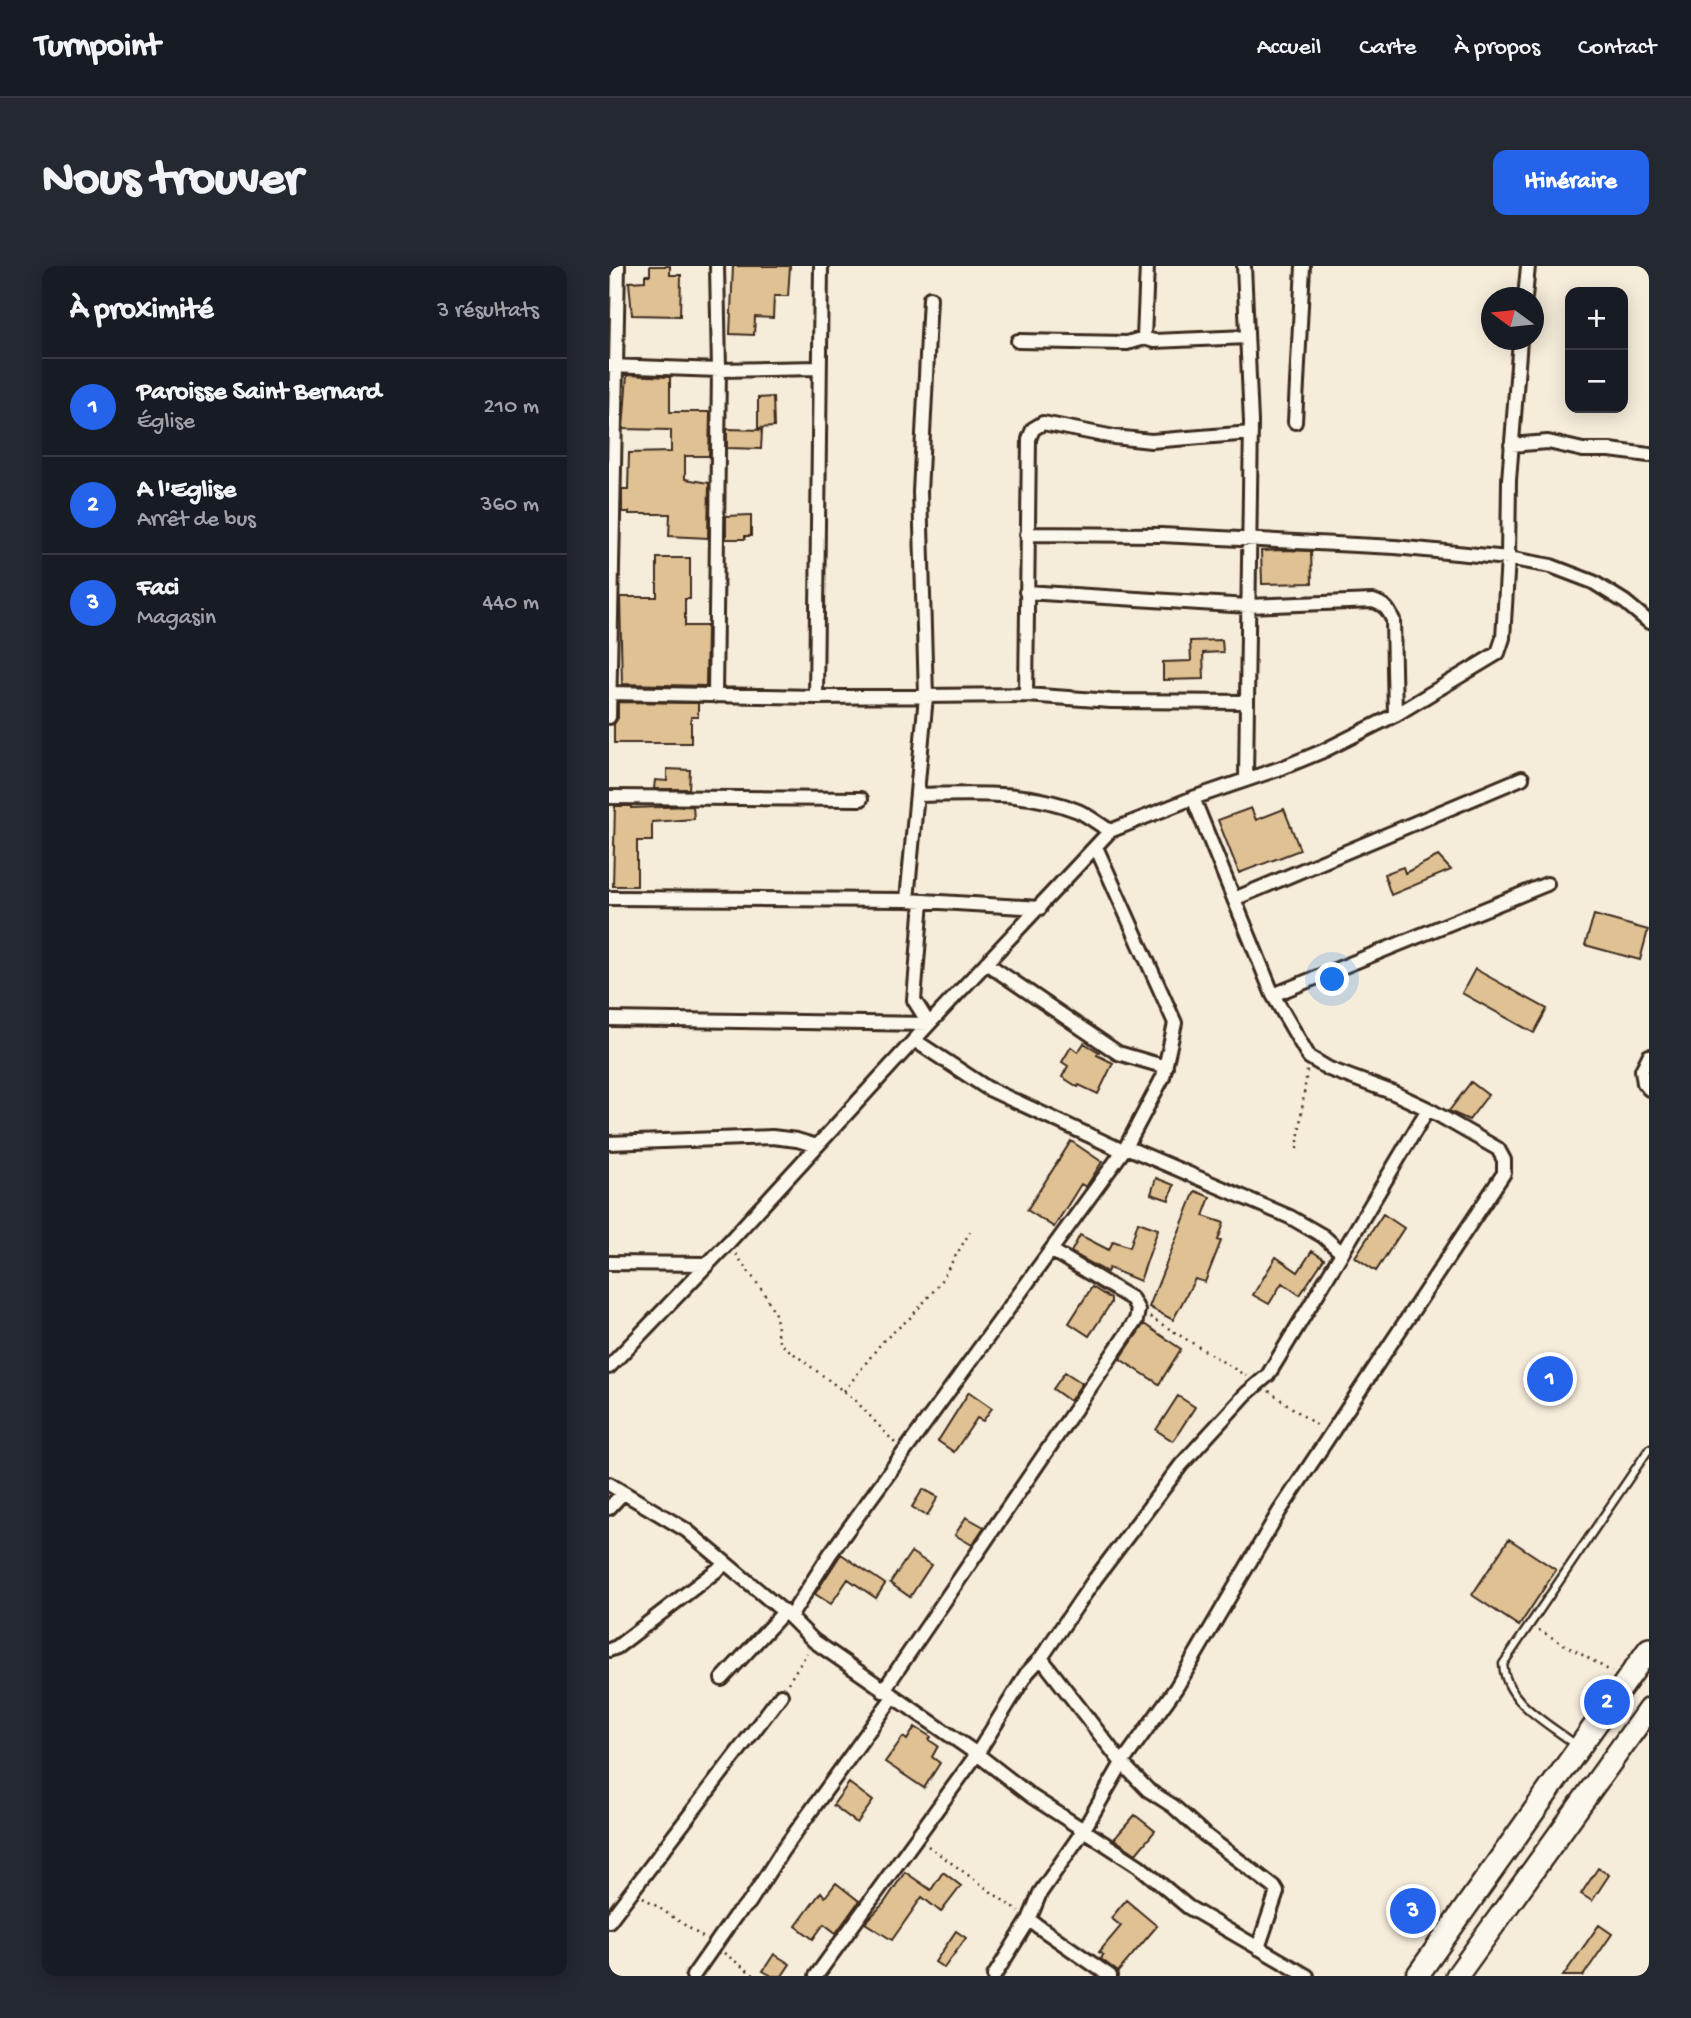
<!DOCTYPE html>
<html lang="fr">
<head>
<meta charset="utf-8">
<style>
	body { margin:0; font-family:"Gochi Hand",sans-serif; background:#242831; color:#f1f3f6 }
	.controls { position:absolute; right:21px; top:21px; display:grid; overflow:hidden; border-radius:14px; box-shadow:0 4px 18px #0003 }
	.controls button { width:63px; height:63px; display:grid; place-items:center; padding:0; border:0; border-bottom:2px solid #363941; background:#171b24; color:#f1f3f6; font:35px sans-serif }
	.compass { position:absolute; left:872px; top:21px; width:63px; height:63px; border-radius:50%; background:#171b24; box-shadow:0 4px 18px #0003; rotate:285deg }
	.you { position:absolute; left:724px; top:714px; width:24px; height:24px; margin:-18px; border:5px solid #fff; border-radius:50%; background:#1a73e8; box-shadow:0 0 0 10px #1a73e833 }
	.badge { display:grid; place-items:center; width:46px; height:46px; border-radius:50%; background:#2563eb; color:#fff; font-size:23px; font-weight:700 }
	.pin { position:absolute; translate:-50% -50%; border:4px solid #fff; box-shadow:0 2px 7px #0006 }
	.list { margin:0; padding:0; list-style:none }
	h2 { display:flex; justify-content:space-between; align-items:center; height:91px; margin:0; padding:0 28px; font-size:30px }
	h2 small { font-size:23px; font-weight:400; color:#9ea1a6 }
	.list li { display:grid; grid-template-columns:46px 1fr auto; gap:21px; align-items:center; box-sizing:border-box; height:98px; padding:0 28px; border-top:2px solid #363941 }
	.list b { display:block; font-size:26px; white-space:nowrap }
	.list p { margin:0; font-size:23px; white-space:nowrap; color:#9ea1a6 }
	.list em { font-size:23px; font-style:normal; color:#9ea1a6 }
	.map { position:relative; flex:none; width:1040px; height:1710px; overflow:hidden; border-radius:14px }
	header { display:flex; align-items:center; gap:42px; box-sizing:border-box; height:98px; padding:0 35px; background:#171b24; border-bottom:2px solid #363941 }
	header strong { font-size:33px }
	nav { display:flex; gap:38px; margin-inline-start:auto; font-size:24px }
	.intro { display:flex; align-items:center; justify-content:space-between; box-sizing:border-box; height:168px; padding:0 42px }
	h1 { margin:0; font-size:49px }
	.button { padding:18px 32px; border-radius:14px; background:#2563eb; color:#fff; font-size:24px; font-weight:700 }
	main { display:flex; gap:42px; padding:0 42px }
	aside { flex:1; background:#171b24; border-radius:14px; box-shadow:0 4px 18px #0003 }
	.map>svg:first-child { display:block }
	.building { fill:#e0c193; stroke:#3b2a1e; stroke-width:2 }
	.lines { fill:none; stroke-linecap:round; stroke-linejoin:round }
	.lane-casing { stroke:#3b2a1e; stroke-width:11 }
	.street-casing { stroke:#3b2a1e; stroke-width:18 }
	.primary-casing { stroke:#3b2a1e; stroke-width:26 }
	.path { stroke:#3b2a1e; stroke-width:2.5; stroke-dasharray:2 5; stroke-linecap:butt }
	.lane { stroke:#fbf7ec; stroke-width:6 }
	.street { stroke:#fbf7ec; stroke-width:12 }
	.primary { stroke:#fbf7ec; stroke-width:21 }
</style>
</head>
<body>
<header>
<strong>Turnpoint</strong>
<nav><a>Accueil</a><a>Carte</a><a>À propos</a><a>Contact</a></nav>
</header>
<div class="intro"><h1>Nous trouver</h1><a class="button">Itinéraire</a></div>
<main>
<aside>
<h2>À proximité<small>3 résultats</small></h2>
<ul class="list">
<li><span class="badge">1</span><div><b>Paroisse Saint Bernard</b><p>Église</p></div><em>210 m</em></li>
<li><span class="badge">2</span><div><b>A l'Eglise</b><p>Arrêt de bus</p></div><em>360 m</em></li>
<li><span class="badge">3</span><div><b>Faci</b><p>Magasin</p></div><em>440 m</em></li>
</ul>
</aside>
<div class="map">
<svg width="1040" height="1710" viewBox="0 0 1040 1710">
	<rect width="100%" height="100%" fill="#f6ecda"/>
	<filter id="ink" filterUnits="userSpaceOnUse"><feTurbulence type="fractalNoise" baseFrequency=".0143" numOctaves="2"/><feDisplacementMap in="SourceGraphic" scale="14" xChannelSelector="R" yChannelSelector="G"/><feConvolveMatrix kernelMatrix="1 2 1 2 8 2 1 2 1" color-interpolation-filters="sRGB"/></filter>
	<g filter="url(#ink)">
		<path class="building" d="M41 0H61V9H72L71 50 23 49 20 16 36 15V9H41Z
			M124 0H181L179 30H165L164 52 146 51 145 69 121 68Z
			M18 109 61 111V146H101L100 190H76V213L100 217 99 272 60 270 61 248H20V246H13V223H19L20 187 62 186V164L14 163Z
			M164 131 165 161 149 162V132Z
			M118 163 153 164 152 183 118 182Z
			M142 249V270H136V273H117V250Z
			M675 284 702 285 703 317 653 318 652 285Z
			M48 292H81V333H76V360H98L97 420 13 418 11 331H48Z
			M613 374 614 386 594 387 595 413 554 414V396L582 395 581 375Z
			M9 436 89 437V451H82V477H5V458L9 452Z
			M58 503 81 504 80 523H45L46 514 58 515Z
			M6 540H22V542L84 540 85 553 43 556V575H28V620H4Z
			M642 542 647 554 675 543 691 584 630 607 609 554Z
			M829 590 842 604 782 629 775 608 794 601 796 607Z
			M985 649 1039 664 1031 694 976 679Z
			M866 703 938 743 925 767 853 727Z
			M475 777 490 786 488 789 504 797 489 828 470 819 469 821 453 811 459 800 453 796 462 781 469 786Z
			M862 816 879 829 860 854 840 845Z
			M462 875 493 896 477 921 472 918 445 961 418 944Z
			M547 912 565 919 560 934 542 928Z
			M586 925 601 931 594 950 615 957 609 974 612 975 596 1016 586 1013 564 1054 540 1041Z
			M774 948 795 962 767 1005 746 991Z
			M529 956 549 963 531 1015 500 1002 498 1006 462 986 471 969 500 984 504 975 521 981Z
			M703 985 715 993 691 1029 673 1017 660 1038 644 1029 667 991 689 1006Z
			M483 1021 502 1033V1037L480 1070 460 1057Z
			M535 1058 572 1083 550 1118 511 1093Z
			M456 1106 473 1117 461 1135 444 1123Z
			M360 1126 383 1142 374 1155 368 1152 345 1186 329 1175Z
			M569 1130 586 1141 564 1175 547 1164Z
			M314 1223 329 1231 318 1250 303 1241Z
			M357 1251 375 1261 363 1279 346 1269Z
			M900 1273 947 1304 910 1360 863 1329Z
			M302 1286 322 1299 301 1331 281 1317Z
			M232 1288 276 1318 267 1332 239 1313 222 1338 206 1328Z
			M306 1461 322 1471 320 1474 329 1480 323 1491 331 1497 315 1522 276 1496 294 1471 298 1474Z
			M240 1517 264 1535 248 1557 224 1539Z
			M526 1549 546 1565 527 1588 505 1573Z
			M989 1602 1000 1609 983 1635 972 1628Z
			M296 1606 322 1624 334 1606 352 1620 332 1646 313 1631 283 1674 256 1657 275 1637Z
			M227 1617 250 1635 227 1667 215 1658 204 1673 187 1660 212 1626 216 1631Z
			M806 1624 820 1632 804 1662 790 1655Z
			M517 1634 548 1660 509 1706 492 1693 494 1689 490 1686 512 1660 502 1652Z
			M990 1659 1003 1668 974 1710H954Z
			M347 1665 357 1672 335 1702 326 1696Z
			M165 1688 181 1698 173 1710H163L154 1705Z"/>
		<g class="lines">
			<defs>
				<path id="lane" d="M968 1480C940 1457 897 1438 894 1398L1040 1183"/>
				<path id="street" d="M635 0 642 156 638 436
					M916 32 919 0
					M535 72 538 0
					M409 75 518 77 535 72 545 75 638 71
					M0 100 110 104 210 102
					M686 156 694 0
					M902 179 939 176 974 184H1001L1040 189
					M418 268 552 269 786 281 899 292 942 300 984 316 1016 336 1040 356
					M417 326 639 340 764 335C776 339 779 343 784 354L786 449
					M0 427 207 431 417 429 502 435 638 436 637 513
					M417 429 420 173 424 163 434 157 505 171 542 175 642 167
					M106 430 110 104 108 0
					M207 431 212 0
					M0 451 9 0
					M308 529C362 528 418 524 469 545 480 550 491 559 501 565
					M0 531 252 533
					M487 581 566 757 554 811 517 881
					M0 632 298 634 431 642
					M625 633 913 512
					M298 634 317 430 311 226 321 32
					M313 635 305 734 320 758
					M377 697 509 787 557 801
					M664 729 938 618
					M0 753 320 758
					M305 774 378 822 514 885
					M1040 790 1033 804 1035 817 1040 823
					M0 877 163 871 188 874 208 880
					M733 987 819 843
					M0 997 97 998
					M0 1101 119 977 320 758 501 565 584 532 675 501 714 485 786 449 889 387 894 372 899 292 900 214 911 74
					M0 1218 77 1264 181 1351 205 1375 368 1488 422 1530 530 1600 579 1641 698 1710
					M0 1242 14 1227
					M181 1351 221 1288 517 881 681 951 714 970 733 987 659 1109 637 1128 572 1199 486 1313 432 1392 418 1407 368 1488 207 1710
					M0 1384 8 1381 116 1298
					M432 1392 513 1497 539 1524 564 1540 595 1568 665 1621 668 1626 649 1682
					M113 1413 175 1346
					M274 1425 527 1054 529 1044 523 1033 442 984
					M420 1654 501 1710
					M0 1655 172 1429
					M84 1710 126 1650 140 1637 173 1585 284 1431
					M385 1710 420 1654 431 1627 474 1565 513 1497 567 1422 670 1246 895 907V894L889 883 819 843 785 827 720 803 700 791 664 729 584 532"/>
				<path id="primary" d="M808 1710 1040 1383
					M848 1710 1040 1443"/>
			</defs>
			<use href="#lane" class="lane-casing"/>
			<use href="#street" class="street-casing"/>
			<use href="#primary" class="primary-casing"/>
			<path class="path" d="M688 883 698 804
				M127 988C139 1006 156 1025 165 1046 171 1057 164 1068 172 1078L246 1134 286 1177
				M541 1051 637 1110
				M235 1125 274 1075 302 1051 328 1021 361 966
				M660 1125 711 1162
				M930 1364 1003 1406
				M179 1417 198 1387
				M319 1580 410 1646
				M34 1631 95 1672
				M115 1687 146 1710"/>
			<use href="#lane" class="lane"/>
			<use href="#street" class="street"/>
			<use href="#primary" class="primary"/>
		</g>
	</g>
</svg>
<div class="controls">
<button>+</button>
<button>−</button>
</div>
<svg class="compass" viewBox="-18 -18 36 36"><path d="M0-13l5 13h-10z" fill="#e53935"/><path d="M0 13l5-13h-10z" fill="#9ea1a6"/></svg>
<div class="you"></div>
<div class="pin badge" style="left:941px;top:1113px">1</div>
<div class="pin badge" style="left:998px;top:1436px">2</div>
<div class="pin badge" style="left:804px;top:1645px">3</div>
</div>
</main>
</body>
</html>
